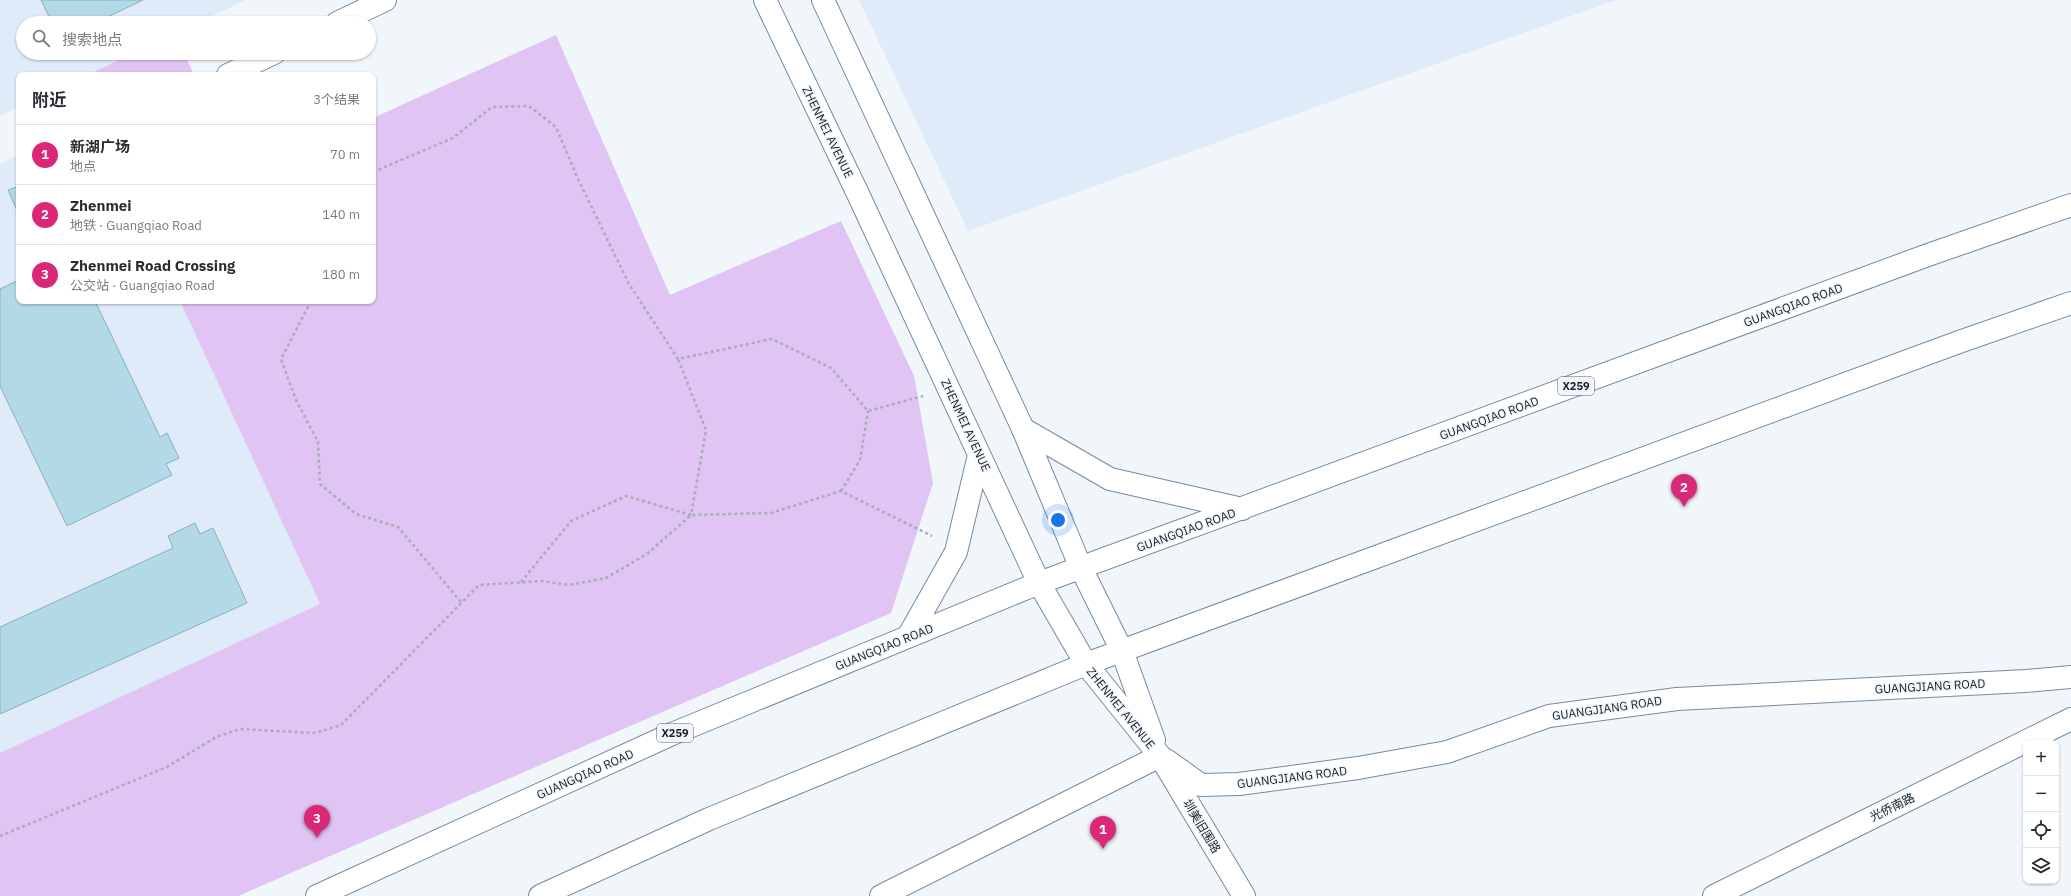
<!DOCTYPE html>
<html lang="zh">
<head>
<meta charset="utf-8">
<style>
	body { margin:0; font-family:"IBM Plex Sans","Noto Sans SC",sans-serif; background:#f2f2f3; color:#2b2b33 }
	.controls { position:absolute; right:12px; bottom:12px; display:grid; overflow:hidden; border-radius:8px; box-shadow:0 1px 3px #0004 }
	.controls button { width:36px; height:36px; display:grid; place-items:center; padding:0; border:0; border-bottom:1px solid #e1e1e2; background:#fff; color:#2b2b33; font:20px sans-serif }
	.you { position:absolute; left:1058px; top:520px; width:14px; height:14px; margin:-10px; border:3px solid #fff; border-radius:50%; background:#1a73e8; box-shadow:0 0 0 6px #1a73e833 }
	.badge { display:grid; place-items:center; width:26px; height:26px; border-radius:50%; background:#db2777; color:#fff; font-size:13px; font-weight:700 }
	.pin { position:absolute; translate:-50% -33px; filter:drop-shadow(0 1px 2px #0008) }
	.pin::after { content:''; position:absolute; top:21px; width:14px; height:12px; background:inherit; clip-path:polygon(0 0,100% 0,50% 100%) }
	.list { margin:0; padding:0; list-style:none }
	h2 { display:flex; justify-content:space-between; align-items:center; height:52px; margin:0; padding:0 16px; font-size:17px }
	h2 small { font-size:13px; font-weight:400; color:#7c7c81 }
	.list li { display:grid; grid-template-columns:26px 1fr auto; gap:12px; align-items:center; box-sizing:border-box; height:60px; padding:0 16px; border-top:1px solid #e1e1e2 }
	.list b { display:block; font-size:15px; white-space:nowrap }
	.list p { margin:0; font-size:13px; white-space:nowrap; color:#7c7c81 }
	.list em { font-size:13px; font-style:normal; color:#7c7c81 }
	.icon { flex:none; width:22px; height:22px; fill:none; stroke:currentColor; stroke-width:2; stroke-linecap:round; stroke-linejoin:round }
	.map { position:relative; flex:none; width:2071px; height:896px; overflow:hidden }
	.search { position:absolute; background:#fff; box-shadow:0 1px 3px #0004; left:16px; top:16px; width:360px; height:44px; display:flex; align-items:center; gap:10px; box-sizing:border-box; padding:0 14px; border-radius:22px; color:#7c7c81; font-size:15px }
	.panel { position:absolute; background:#fff; box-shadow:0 1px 3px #0004; left:16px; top:72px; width:360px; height:232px; border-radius:8px }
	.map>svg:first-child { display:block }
	.built { fill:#dfebf8 }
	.green { fill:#dfc4f4 }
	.building { fill:#b3d9e6; stroke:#89afbc }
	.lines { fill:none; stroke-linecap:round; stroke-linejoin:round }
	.street-casing { stroke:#748aa2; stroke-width:24 }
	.secondary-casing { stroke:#748aa2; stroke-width:24 }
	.primary-casing { stroke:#748aa2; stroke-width:24 }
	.path { stroke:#a7adb4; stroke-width:2.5; stroke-dasharray:3 3; stroke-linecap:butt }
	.street { stroke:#fff; stroke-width:22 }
	.secondary { stroke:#fff; stroke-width:22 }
	.primary { stroke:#fff; stroke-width:22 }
	.labels { text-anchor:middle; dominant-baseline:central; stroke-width:3; stroke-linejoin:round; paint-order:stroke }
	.shield { fill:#f1f6fb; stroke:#596169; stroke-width:1 }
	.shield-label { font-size:11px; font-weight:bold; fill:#18212a }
	.street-label { font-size:12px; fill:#18212a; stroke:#f1f6fb }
</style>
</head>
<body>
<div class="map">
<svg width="2071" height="896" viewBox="0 0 2071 896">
	<rect width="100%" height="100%" fill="#f1f6fb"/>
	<path class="built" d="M0 0H246L197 23H23V53H134L87 75H19V107L0 116Z
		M859 0H1616L968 231Z
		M19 155V301H180L320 604 0 753V164Z"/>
	<path class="green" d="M556 35 670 295 841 221 914 376 933 483 891 613 238 896H0V753L320 604 180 301H373V118Z
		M134 53H184L194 75H87Z"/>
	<path class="building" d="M41 0H143L95 23H52Z
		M19 186V215L8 190Z
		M19 280V301H95L160 437 167 433 179 458 166 464 172 475 67 526 0 386V289Z
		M195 523 200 534 213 528 247 603 0 714V627L173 548 168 536Z"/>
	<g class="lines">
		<defs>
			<path id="street" d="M337 23 385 0
				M228 75 274 53
				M1714 896 2071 719"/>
			<path id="secondary" d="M765 0 858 194 1039 583 1086 664 1160 756 1244 896
				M823 0 1023 429 1081 568 1122 651 1154 740
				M1166 760 1201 785 1239 784 1358 768 1447 752 1549 716 1677 699 2026 681 2071 677
				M881 896 1160 756"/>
			<path id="primary" d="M1023 429 1110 479 1242 509
				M908 637 956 552 979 455
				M317 896 672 734 1039 583 1928 255 2071 205
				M540 896 709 819 1086 664 1959 342 2071 303"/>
		</defs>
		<use href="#street" class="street-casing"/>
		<use href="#secondary" class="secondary-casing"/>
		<use href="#primary" class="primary-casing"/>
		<path class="path" d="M373 172 453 138 492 107 529 106 556 127 578 179 629 284 678 359 772 339 831 368 868 411 923 396
			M311 301 281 359 296 400 318 442 320 484 356 514 398 527 461 602
			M841 491 860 460 868 411
			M521 582 571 521 626 496 691 515 706 430 678 359
			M0 836 167 767 216 737 240 729 315 733 341 725 479 585 542 581 569 585 606 578 647 554 691 515 771 513 841 491 932 536"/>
		<use href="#street" class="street"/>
		<use href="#secondary" class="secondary"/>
		<use href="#primary" class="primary"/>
	</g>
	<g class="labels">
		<g class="shield">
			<rect x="1558" y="377" width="36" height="18" rx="3"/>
			<rect x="657" y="724" width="36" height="18" rx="3"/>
		</g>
		<g class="shield-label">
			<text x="1576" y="386">X259</text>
			<text x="675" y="733">X259</text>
		</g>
		<g class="street-label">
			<text transform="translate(828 132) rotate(64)">ZHENMEI AVENUE</text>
			<text transform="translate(1793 305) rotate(-20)">GUANGQIAO ROAD</text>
			<text transform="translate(1489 418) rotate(-20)">GUANGQIAO ROAD</text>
			<text transform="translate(966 425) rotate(65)">ZHENMEI AVENUE</text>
			<text transform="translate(1186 530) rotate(-20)">GUANGQIAO ROAD</text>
			<text transform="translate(884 647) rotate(-22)">GUANGQIAO ROAD</text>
			<text transform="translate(1930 686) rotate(-3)">GUANGJIANG ROAD</text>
			<text transform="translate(1121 708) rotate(51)">ZHENMEI AVENUE</text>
			<text transform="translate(1607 708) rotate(-8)">GUANGJIANG ROAD</text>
			<text transform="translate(585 774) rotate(-24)">GUANGQIAO ROAD</text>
			<text transform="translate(1292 777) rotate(-7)">GUANGJIANG ROAD</text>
			<text transform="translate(1892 807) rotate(-26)">光侨南路</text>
			<text transform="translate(1202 826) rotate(59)">圳美旧围路</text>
		</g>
	</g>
</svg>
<div class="controls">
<button>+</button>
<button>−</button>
<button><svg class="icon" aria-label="locate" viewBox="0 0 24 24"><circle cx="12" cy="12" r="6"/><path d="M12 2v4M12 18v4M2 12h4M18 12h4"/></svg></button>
<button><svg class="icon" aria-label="layers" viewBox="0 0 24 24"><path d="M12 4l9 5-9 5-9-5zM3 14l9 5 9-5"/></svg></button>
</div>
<div class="you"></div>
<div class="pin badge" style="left:1103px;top:849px">1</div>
<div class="pin badge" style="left:1684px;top:507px">2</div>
<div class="pin badge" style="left:317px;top:838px">3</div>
<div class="search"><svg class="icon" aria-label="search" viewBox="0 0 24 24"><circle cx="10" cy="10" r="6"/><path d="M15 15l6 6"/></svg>搜索地点</div>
<section class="panel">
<h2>附近<small>3个结果</small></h2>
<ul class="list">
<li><span class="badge">1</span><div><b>新湖广场</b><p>地点</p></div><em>70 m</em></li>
<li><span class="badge">2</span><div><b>Zhenmei</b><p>地铁 · Guangqiao Road</p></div><em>140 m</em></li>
<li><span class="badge">3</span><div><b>Zhenmei Road Crossing</b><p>公交站 · Guangqiao Road</p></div><em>180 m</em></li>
</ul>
</section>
</div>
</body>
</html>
